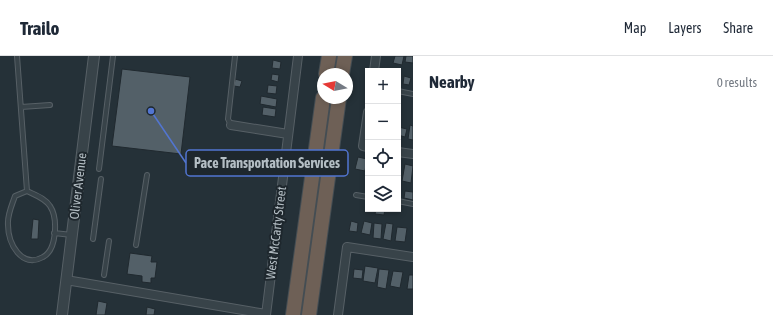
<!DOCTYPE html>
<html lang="en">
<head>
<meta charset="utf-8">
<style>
	body { margin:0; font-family:"Asap Condensed",sans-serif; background:#f6f6f7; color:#1f2937 }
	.controls { position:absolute; right:12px; top:12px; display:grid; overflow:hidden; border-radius:0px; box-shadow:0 2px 6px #0003 }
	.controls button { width:36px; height:36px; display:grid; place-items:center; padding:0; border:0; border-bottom:1px solid #e0e1e3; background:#fff; color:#1f2937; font:20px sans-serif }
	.compass { position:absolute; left:317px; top:12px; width:36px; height:36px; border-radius:50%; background:#fff; box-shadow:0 2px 6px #0003; rotate:280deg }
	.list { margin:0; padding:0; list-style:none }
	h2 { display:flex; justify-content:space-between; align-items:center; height:52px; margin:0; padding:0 16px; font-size:17px }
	h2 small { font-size:13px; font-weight:400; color:#747a83 }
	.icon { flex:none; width:22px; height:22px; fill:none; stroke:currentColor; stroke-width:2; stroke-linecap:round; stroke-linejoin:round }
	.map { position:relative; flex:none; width:413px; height:259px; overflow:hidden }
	header { display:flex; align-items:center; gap:24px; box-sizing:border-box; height:56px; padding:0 20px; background:#fff; border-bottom:1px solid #e0e1e3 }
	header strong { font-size:19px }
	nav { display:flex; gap:22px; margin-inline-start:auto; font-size:14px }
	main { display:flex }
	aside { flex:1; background:#fff }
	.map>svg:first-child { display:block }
	.building { fill:#536068; stroke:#20292f }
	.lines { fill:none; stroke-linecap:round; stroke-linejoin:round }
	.service-casing { stroke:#576066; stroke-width:6 }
	.minor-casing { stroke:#576066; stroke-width:10 }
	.tertiary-casing { stroke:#576066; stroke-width:12 }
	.motorway-casing { stroke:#444d53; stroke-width:16 }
	.service { stroke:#384349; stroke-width:4 }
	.minor { stroke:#384349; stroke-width:8 }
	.tertiary { stroke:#384349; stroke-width:10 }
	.motorway { stroke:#6e6056; stroke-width:14 }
	.labels { text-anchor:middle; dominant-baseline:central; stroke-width:4; stroke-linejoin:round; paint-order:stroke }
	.street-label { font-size:13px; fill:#b4bec4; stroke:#1e272d }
	.leader { fill:none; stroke:#5275d1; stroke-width:1.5 }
	.callout-dot { fill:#5275d1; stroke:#1e272d; stroke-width:1.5 }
	.callout { fill:#1e272d; stroke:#5275d1; stroke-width:1.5 }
	.callout-label { font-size:14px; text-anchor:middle; font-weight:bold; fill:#b4bec4 }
</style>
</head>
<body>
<header>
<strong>Trailo</strong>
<nav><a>Map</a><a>Layers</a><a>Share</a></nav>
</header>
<main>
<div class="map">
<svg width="413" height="259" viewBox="0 0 413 259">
	<rect width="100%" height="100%" fill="#253138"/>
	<path class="building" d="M395 0H404L402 9 393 7Z
		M406 0H413V7L405 6Z
		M273 4 281 6 280 13 272 12Z
		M122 13 190 21 181 98 112 90Z
		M272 18 279 19 278 26 271 24Z
		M404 20 411 22 409 29 403 28Z
		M235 23 242 25 240 31 234 30Z
		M268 29 277 30 276 38 267 37Z
		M261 40 277 43 276 51 260 48Z
		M263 51 276 53 275 61 262 59Z
		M410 69 413 70V84L408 83Z
		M398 71 407 73 405 81 398 79Z
		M358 101 367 103 365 115 355 113Z
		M405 108 413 110 411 127 402 125Z
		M405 135 413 136V144L404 142Z
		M376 153H385L384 159 375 158Z
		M33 163 39 164 38 183H31Z
		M351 165 358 167 357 176 349 175Z
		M364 165 372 167 370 179 361 177Z
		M374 167 382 168 381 183 373 182Z
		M386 167 393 168 391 185 383 183Z
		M397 171 407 172 405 186 395 185Z
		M130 197 152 200 151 206H157L155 222H151V227L142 226V220L127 218Z
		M365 210 378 212 375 227 363 225Z
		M354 213 363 214 362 223 353 222Z
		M379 213 389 214 386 233 377 231Z
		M393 215 403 216 400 232 390 230Z
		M409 219H413V233H407Z
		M98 245 107 247 105 259H96Z
		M147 251 155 253 154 259H146Z"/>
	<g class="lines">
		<defs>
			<path id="service" d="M17 0 27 135
				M398 35 413 38
				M21 51 50 49
				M231 69 228 63 235 0
				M99 113 113 0
				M27 135C35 139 45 142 50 150 58 162 57 194 43 201 22 213 8 188 8 169 7 159 12 149 15 140Z
				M356 139 368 141
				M398 145 413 148
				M54 177 72 179
				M93 183 101 123
				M136 189 147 119
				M104 219 109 185"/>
			<path id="minor" d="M374 15 376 0
				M368 56 363 90 368 91
				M231 69 288 78
				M398 96 413 98
				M66 224 266 258
				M266 259 298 0
				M338 259 347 191 413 201"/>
			<path id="tertiary" d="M62 259 94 0"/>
			<path id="motorway" d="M326 18 329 0
				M342 18 345 0
				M293 259 323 42
				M309 259 339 42"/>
		</defs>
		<use href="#service" class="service-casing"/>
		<use href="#minor" class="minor-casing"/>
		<use href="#tertiary" class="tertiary-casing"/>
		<use href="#motorway" class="motorway-casing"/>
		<use href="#service" class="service"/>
		<use href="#minor" class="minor"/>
		<use href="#tertiary" class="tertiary"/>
		<use href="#motorway" class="motorway"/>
	</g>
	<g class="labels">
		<g class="street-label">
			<text transform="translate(78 130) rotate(-83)">Oliver Avenue</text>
			<text transform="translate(276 177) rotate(-83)">West McCarty Street</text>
		</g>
	</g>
	<path class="leader" d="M151 55L186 107"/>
	<circle class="callout-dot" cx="151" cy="55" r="4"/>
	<rect class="callout" x="186" y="94" width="162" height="26" rx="4"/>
	<g class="callout-label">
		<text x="267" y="112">Pace Transportation Services</text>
	</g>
</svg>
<div class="controls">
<button>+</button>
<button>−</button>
<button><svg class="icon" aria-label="locate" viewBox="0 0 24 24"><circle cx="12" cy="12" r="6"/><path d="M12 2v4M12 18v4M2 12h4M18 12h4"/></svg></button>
<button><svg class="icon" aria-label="layers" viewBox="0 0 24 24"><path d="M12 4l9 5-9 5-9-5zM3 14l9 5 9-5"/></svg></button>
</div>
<svg class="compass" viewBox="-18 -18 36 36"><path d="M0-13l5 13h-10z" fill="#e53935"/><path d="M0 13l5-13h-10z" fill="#747a83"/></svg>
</div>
<aside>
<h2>Nearby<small>0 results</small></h2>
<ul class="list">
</ul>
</aside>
</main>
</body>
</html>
